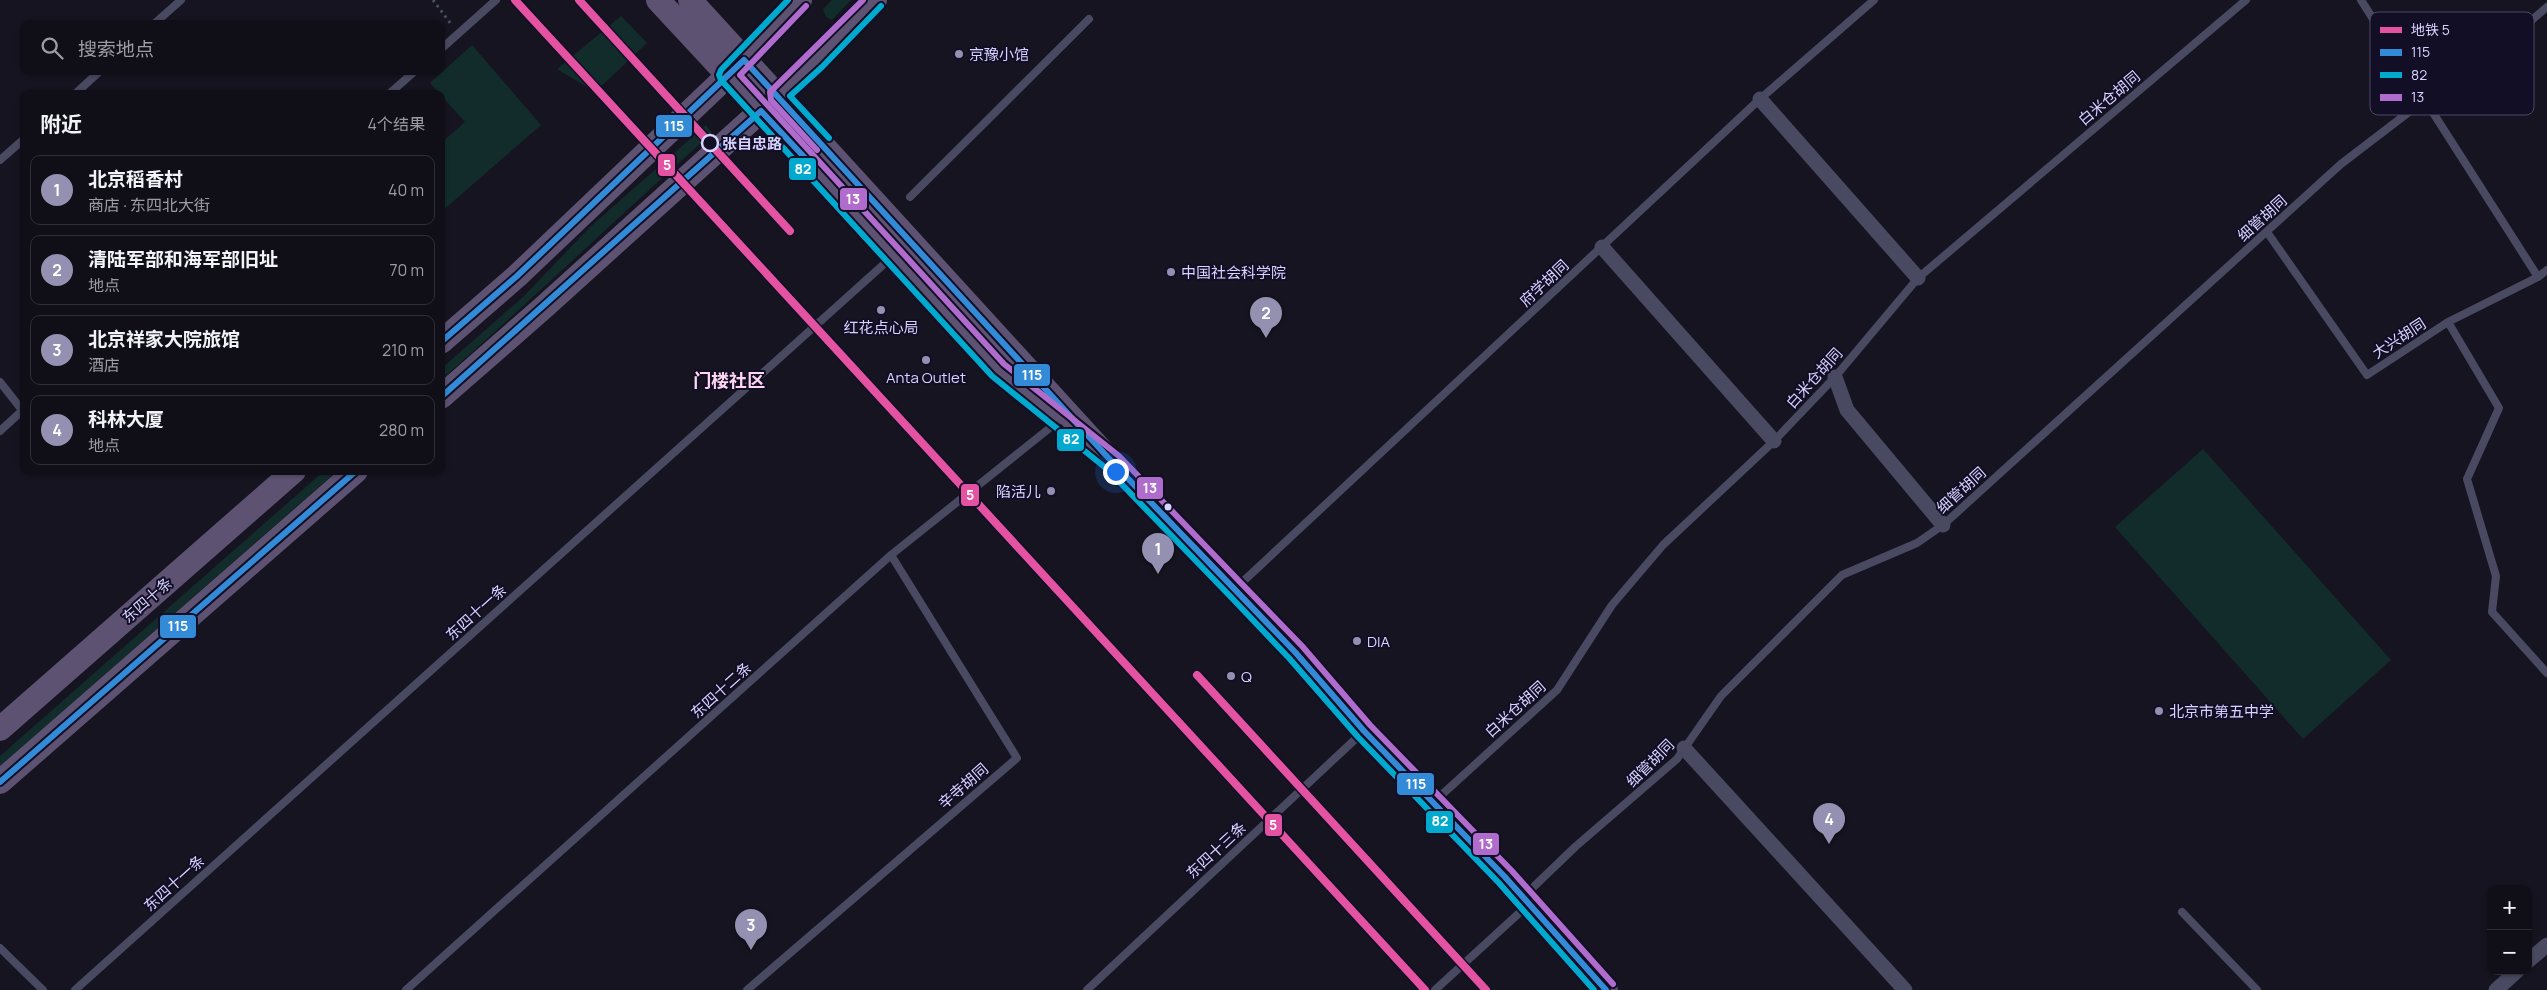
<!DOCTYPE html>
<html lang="zh">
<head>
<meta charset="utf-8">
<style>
	body { margin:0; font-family:Manrope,"Noto Sans SC",sans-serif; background:#191821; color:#f1f3f6 }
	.controls { position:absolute; right:15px; bottom:15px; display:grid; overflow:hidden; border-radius:10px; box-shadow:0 1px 4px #0004 }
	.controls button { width:45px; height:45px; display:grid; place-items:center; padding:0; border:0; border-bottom:1px solid #302f37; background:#100f18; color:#f1f3f6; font:25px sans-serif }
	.you { position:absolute; left:1115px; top:471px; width:18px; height:18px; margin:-12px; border:4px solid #fff; border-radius:50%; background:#1a73e8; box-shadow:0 0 0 8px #1a73e833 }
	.badge { display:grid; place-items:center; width:32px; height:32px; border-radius:50%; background:#9490b1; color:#fff; font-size:16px; font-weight:700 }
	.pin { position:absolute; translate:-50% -41px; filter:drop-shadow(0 1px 2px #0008) }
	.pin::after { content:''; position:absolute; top:26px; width:18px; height:15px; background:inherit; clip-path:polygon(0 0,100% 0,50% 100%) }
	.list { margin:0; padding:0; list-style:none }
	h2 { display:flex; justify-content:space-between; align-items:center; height:65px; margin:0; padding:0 20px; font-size:21px }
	h2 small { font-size:16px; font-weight:400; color:#9c9ca2 }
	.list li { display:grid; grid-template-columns:32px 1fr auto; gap:15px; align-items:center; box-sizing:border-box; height:70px; margin:0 10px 10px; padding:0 10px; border:1px solid #302f37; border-radius:10px }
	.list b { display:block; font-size:19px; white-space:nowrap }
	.list p { margin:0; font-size:16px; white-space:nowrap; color:#9c9ca2 }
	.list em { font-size:16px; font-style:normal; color:#9c9ca2 }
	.icon { flex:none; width:28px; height:28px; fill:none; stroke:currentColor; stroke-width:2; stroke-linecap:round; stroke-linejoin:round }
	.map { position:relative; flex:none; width:2547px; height:990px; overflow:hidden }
	.search { position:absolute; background:#100f18; box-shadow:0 1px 4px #0004; left:20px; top:20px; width:425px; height:55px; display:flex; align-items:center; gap:12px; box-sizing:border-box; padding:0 18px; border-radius:10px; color:#9c9ca2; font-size:19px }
	.panel { position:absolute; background:#100f18; box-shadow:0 1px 4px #0004; left:20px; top:90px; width:425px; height:385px; border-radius:10px }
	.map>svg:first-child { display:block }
	.green { fill:#122c2c }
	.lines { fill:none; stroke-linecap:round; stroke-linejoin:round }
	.path { stroke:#44505e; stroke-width:3; stroke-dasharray:2.5 4; stroke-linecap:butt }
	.service { stroke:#494961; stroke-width:8 }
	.minor { stroke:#494961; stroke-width:15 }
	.primary { stroke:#5d5272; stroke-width:24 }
	.bus-1-casing { stroke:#120e26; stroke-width:10 }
	.bus-2-casing { stroke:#120e26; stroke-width:10 }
	.bus-3-casing { stroke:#120e26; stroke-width:10 }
	.bus-1 { stroke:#338bd7; stroke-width:6 }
	.bus-2 { stroke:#00a9ce; stroke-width:6 }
	.bus-3 { stroke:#b06ccc; stroke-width:6 }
	.metro-1-casing { stroke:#120e26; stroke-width:11 }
	.metro-1 { stroke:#e353a1; stroke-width:8 }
	.poi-dot { fill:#9490b1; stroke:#120e26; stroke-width:2 }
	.stop-dot { fill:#120e26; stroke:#d8d3ff; stroke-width:2.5 }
	.bus-dot { fill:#d8d3ff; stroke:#120e26; stroke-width:2 }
	.labels { text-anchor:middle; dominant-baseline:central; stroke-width:4; stroke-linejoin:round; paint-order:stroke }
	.poi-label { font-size:15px; fill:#d8d3ff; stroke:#120e26; text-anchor:start }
	.street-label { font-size:15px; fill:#d8d3ff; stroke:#120e26 }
	.stop-label { font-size:15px; font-weight:bold; fill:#d8d3ff; stroke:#120e26; text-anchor:start }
	.quarter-label { font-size:18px; font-weight:bold; fill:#ffd5f0; stroke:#120e26 }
	.key { fill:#120e26; stroke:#4d4967; stroke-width:1 }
	.key-label { font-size:14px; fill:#d8d3ff }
	.line-badge { stroke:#120e26; stroke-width:2 }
	.badge-label { font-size:14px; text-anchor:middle; font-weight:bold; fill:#fff }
</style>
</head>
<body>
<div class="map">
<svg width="2547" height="990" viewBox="0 0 2547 990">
	<rect width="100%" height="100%" fill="#161420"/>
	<path class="green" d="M832 0H851L832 20 826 17 823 9Z
		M621 16 647 43 595 92 557 69Z
		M472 45 541 125 441 212V143L465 122 430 83Z
		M706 125 712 133C621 214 533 299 441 380V369L524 296 591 226Z
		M2203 449 2391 660 2303 739 2115 527Z
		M324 471H337L0 766V756Z"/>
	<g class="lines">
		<path class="path" d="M433 0 451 24"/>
		<path class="service" d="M2361 0 2538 277
			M154 24 181 0
			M441 49 496 0
			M75 94 100 71
			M389 94 415 71
			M0 160 24 139
			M910 197 1089 19
			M2267 232 2367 375 2448 322 2538 277 2547 270
			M2448 322 2499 408 2467 479 2496 576 2492 612 2547 673
			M0 382 22 410
			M0 431 24 409
			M1236 588 1760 99 1874 0
			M1436 800 1557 690 1612 605 1663 545 1774 441 1835 377 1918 278 2246 0
			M1524 896 1575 847 1677 759 1721 696 1842 575 1917 543 1943 525 2341 164 2426 99 2496 51 2547 7
			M2182 912 2257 990
			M0 948 43 990
			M75 990 893 256
			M406 990 891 555 1061 419
			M747 990 1017 758 891 555
			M1087 990 1363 732
			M1435 990 1528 905"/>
		<path class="minor" d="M1760 99 1918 278
			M1602 247 1774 441
			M1835 377 1847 410 1943 525
			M1684 748 1905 990
			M2528 961 2547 945
			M2496 990 2517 971"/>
		<path class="primary" d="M658 0 895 255 998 370 1050 411
			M690 0 1113 463 1295 652 1364 731 1505 877 1606 990
			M441 342 517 276 744 60 800 0
			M441 397 544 307 816 61 875 0
			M0 729 294 471
			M0 782 356 471"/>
		<defs>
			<path id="bus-1" d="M441 342 517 276 744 60 1113 463 1295 652 1364 731 1505 877 1606 990
				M441 397 761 111 806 159
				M0 782 356 471"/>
			<path id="bus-2" d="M788 0 721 70 719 75 721 80 992 376 1107 469 1229 595 1289 658 1358 737 1499 883 1594 990
				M829 138 790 96 822 67 881 6"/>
			<path id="bus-3" d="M806 6 740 75 1004 364 1119 456 1241 583 1302 646 1370 725 1512 871 1613 984
				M817 150 771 100 770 92 863 0"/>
		</defs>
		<use href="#bus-1" class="bus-1-casing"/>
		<use href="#bus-2" class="bus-2-casing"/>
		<use href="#bus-3" class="bus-3-casing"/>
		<use href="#bus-1" class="bus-1"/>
		<use href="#bus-2" class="bus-2"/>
		<use href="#bus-3" class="bus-3"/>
		<defs>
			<path id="metro-1" d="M515 0 1425 990
				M579 0 790 231
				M1197 675 1486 990"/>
		</defs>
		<use href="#metro-1" class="metro-1-casing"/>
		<use href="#metro-1" class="metro-1"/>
	</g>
	<g class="poi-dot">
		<circle cx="959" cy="54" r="5"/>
		<circle cx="1171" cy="272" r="5"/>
		<circle cx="881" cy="310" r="5"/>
		<circle cx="926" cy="360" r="5"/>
		<circle cx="1051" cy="491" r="5"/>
		<circle cx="1357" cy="641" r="5"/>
		<circle cx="1231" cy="676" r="5"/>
		<circle cx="2159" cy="711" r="5"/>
	</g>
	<circle class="stop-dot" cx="710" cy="143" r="8"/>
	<circle class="bus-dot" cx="1168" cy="507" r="4.5"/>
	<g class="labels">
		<g class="poi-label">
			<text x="969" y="54">京豫小馆</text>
			<text x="1181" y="272">中国社会科学院</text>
			<text x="881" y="327" text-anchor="middle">红花点心局</text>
			<text x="926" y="377" text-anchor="middle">Anta Outlet</text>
			<text x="1041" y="491" text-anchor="end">陷活儿</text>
			<text x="1367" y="641">DIA</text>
			<text x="1241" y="676">Q</text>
			<text x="2169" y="711">北京市第五中学</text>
		</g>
		<g class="street-label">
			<text transform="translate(2109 98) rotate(-40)">白米仓胡同</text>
			<text transform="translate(2262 218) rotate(-42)">细管胡同</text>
			<text transform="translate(1544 283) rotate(-43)">府学胡同</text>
			<text transform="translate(2399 338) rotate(-33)">大兴胡同</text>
			<text transform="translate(1814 378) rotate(-48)">白米仓胡同</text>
			<text transform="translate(1961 490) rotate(-42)">细管胡同</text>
			<text transform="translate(147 600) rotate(-41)">东四十条</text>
			<text transform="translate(476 612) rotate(-42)">东四十一条</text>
			<text transform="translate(721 690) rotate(-42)">东四十二条</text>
			<text transform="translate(1515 709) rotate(-42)">白米仓胡同</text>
			<text transform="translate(1650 763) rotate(-45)">细管胡同</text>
			<text transform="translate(963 786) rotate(-41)">辛寺胡同</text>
			<text transform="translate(1216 850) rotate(-43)">东四十三条</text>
			<text transform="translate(174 883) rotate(-42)">东四十一条</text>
		</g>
		<g class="stop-label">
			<text x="722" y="143">张自忠路</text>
		</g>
		<g class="quarter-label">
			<text x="729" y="380">门楼社区</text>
		</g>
	</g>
	<rect x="2370" y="12" width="164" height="103" rx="8" class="key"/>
	<rect x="2380" y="27" width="22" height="6" fill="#e353a1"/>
	<rect x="2380" y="49" width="22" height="7" fill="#338bd7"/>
	<rect x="2380" y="72" width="22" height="6" fill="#00a9ce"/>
	<rect x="2380" y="94" width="22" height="7" fill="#b06ccc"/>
	<g class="key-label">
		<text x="2411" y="35">地铁 5</text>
		<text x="2411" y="57">115</text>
		<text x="2411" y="80">82</text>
		<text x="2411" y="102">13</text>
	</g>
	<g class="line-badge">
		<rect x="655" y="114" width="38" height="24" rx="5" fill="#338bd7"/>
		<rect x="657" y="153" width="19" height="24" rx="5" fill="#e353a1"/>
		<rect x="788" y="157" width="29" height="24" rx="5" fill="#00a9ce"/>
		<rect x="839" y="187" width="29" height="24" rx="5" fill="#b06ccc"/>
		<rect x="1013" y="363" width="38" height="24" rx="5" fill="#338bd7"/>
		<rect x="1056" y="428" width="29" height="24" rx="5" fill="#00a9ce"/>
		<rect x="1136" y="476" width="28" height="24" rx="5" fill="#b06ccc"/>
		<rect x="960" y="483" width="20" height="24" rx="5" fill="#e353a1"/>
		<rect x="159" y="614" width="38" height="25" rx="5" fill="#338bd7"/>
		<rect x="1396" y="772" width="39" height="24" rx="5" fill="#338bd7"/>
		<rect x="1425" y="810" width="29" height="24" rx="5" fill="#00a9ce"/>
		<rect x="1264" y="813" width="19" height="24" rx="5" fill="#e353a1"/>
		<rect x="1472" y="832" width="28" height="24" rx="5" fill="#b06ccc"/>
	</g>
	<g class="badge-label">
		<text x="674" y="131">115</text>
		<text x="667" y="170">5</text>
		<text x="803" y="174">82</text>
		<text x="853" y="204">13</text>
		<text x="1032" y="380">115</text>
		<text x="1071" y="444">82</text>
		<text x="1150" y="493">13</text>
		<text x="970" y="500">5</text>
		<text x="178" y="631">115</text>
		<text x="1416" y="789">115</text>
		<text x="1440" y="826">82</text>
		<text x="1273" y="830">5</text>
		<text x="1486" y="849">13</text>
	</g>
</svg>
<div class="controls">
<button>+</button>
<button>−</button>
</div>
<div class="you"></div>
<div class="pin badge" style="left:1158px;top:574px">1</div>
<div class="pin badge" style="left:1266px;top:338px">2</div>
<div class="pin badge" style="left:751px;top:950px">3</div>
<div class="pin badge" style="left:1829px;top:844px">4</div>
<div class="search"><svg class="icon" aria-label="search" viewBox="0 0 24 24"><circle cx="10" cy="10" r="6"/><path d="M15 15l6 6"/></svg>搜索地点</div>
<section class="panel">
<h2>附近<small>4个结果</small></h2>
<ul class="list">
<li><span class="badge">1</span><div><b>北京稻香村</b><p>商店 · 东四北大街</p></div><em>40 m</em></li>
<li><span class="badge">2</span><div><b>清陆军部和海军部旧址</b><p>地点</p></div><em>70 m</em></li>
<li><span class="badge">3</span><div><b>北京祥家大院旅馆</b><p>酒店</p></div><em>210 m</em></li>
<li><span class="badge">4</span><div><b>科林大厦</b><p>地点</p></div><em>280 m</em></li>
</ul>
</section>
</div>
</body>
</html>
